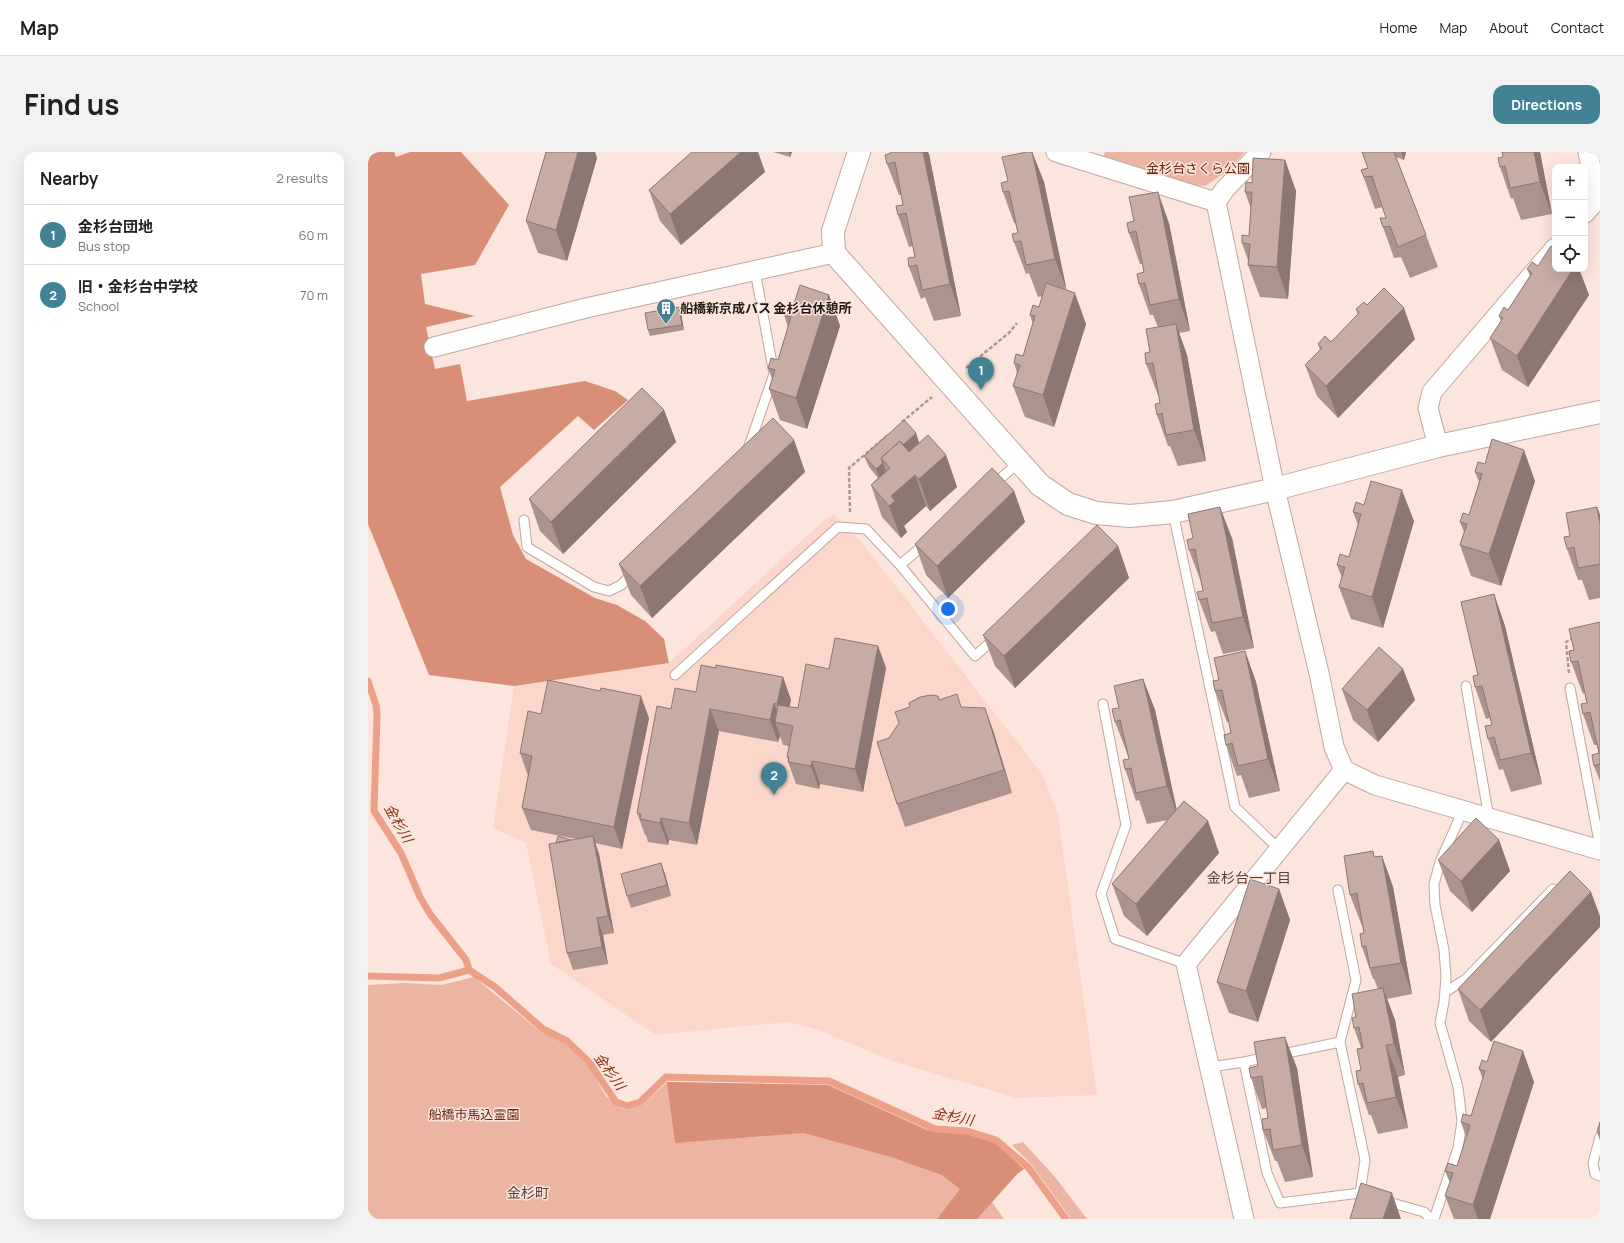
<!DOCTYPE html>
<html lang="en">
<head>
<meta charset="utf-8">
<style>
	body { margin:0; font-family:Manrope,"Noto Sans JP",sans-serif; background:#f2f2f2; color:#222 }
	.controls { position:absolute; right:12px; top:12px; display:grid; overflow:hidden; border-radius:8px; box-shadow:0 4px 16px #0002 }
	.controls button { width:36px; height:36px; display:grid; place-items:center; padding:0; border:0; border-bottom:1px solid #e0e0e0; background:#fff; color:#222; font:20px sans-serif }
	.you { position:absolute; left:580px; top:457px; width:14px; height:14px; margin:-10px; border:3px solid #fff; border-radius:50%; background:#1a73e8; box-shadow:0 0 0 6px #1a73e833 }
	.badge { display:grid; place-items:center; width:26px; height:26px; border-radius:50%; background:#418295; color:#fff; font-size:13px; font-weight:700 }
	.pin { position:absolute; translate:-50% -33px; filter:drop-shadow(0 1px 2px #0008) }
	.pin::after { content:''; position:absolute; top:21px; width:14px; height:12px; background:inherit; clip-path:polygon(0 0,100% 0,50% 100%) }
	.list { margin:0; padding:0; list-style:none }
	h2 { display:flex; justify-content:space-between; align-items:center; height:52px; margin:0; padding:0 16px; font-size:17px }
	h2 small { font-size:13px; font-weight:400; color:#767676 }
	.list li { display:grid; grid-template-columns:26px 1fr auto; gap:12px; align-items:center; box-sizing:border-box; height:60px; padding:0 16px; border-top:1px solid #e0e0e0 }
	.list b { display:block; font-size:15px; white-space:nowrap }
	.list p { margin:0; font-size:13px; white-space:nowrap; color:#767676 }
	.list em { font-size:13px; font-style:normal; color:#767676 }
	.icon { flex:none; width:22px; height:22px; fill:none; stroke:currentColor; stroke-width:2; stroke-linecap:round; stroke-linejoin:round }
	.map { position:relative; flex:none; width:1232px; height:1067px; overflow:hidden; border-radius:12px }
	header { display:flex; align-items:center; gap:24px; box-sizing:border-box; height:56px; padding:0 20px; background:#fff; border-bottom:1px solid #e0e0e0 }
	header strong { font-size:19px }
	nav { display:flex; gap:22px; margin-inline-start:auto; font-size:14px }
	.intro { display:flex; align-items:center; justify-content:space-between; box-sizing:border-box; height:96px; padding:0 24px }
	h1 { margin:0; font-size:28px }
	.button { padding:10px 18px; border-radius:12px; background:#418295; color:#fff; font-size:14px; font-weight:700 }
	main { display:flex; gap:24px; padding:0 24px }
	aside { flex:1; background:#fff; border-radius:12px; box-shadow:0 4px 16px #0002 }
	.map>svg:first-child { display:block }
	.built { fill:#fbd6cb }
	.green { fill:#ecb5a3 }
	.forest { fill:#d98f77 }
	.lines { fill:none; stroke-linecap:round; stroke-linejoin:round }
	.stream { stroke:#eca087; stroke-width:7 }
	.service-casing { stroke:#c2a79e; stroke-width:11 }
	.minor-casing { stroke:#c2a79e; stroke-width:21 }
	.tertiary-casing { stroke:#c2a79e; stroke-width:24 }
	.path { stroke:#ab9993; stroke-width:2.5; stroke-dasharray:4 2; stroke-linecap:butt }
	.service { stroke:#fff; stroke-width:9 }
	.minor { stroke:#fff; stroke-width:19 }
	.tertiary { stroke:#fff; stroke-width:22 }
	.wall { fill:#ab948d }
	.shaded-wall { fill:#8b7873 }
	.building { fill:#c7aca4; stroke:#8b7873 }
	.labels { text-anchor:middle; dominant-baseline:central; stroke-width:3; stroke-linejoin:round; paint-order:stroke }
	.park-label { font-size:13px; fill:#6a270f; stroke:#fce5dd }
	.poi-label { font-size:13px; font-weight:bold; fill:#221815; stroke:#fce5dd; text-anchor:start }
	.water-label { font-size:14px; font-style:italic; fill:#862e0d; stroke:#fce5dd }
	.neighbourhood-label { font-size:14px; fill:#564038; stroke:#fce5dd }
</style>
</head>
<body>
<header>
<strong>Map</strong>
<nav><a>Home</a><a>Map</a><a>About</a><a>Contact</a></nav>
</header>
<div class="intro"><h1>Find us</h1><a class="button">Directions</a></div>
<main>
<aside>
<h2>Nearby<small>2 results</small></h2>
<ul class="list">
<li><span class="badge">1</span><div><b>金杉台団地</b><p>Bus stop</p></div><em>60 m</em></li>
<li><span class="badge">2</span><div><b>旧・金杉台中学校</b><p>School</p></div><em>70 m</em></li>
</ul>
</aside>
<div class="map">
<svg width="1232" height="1067" viewBox="0 0 1232 1067">
	<rect width="100%" height="100%" fill="#fce5dd"/>
	<path class="built" d="M466 362 495 392 675 623 690 663 729 943 649 946 524 909 451 878 419 870 288 883 183 812 158 691 125 676 146 534 301 511 454 370Z"/>
	<path class="green" d="M737 0H877L858 20 837 34 819 32 735 5Z
		M106 825 174 881 191 887 219 911 238 944 251 955 258 958 275 952 299 930 460 933 559 978 598 982 626 990 656 1017 649 1022 624 1050 636 1067H0V833L36 831 73 833Z
		M655 990 687 1025 719 1067H703L663 1012 644 993Z"/>
	<path class="forest" d="M0 0H26L28 5 42 0H93L141 53 107 113 53 122 57 152 107 164 58 175 67 217 92 212 99 249 217 229 247 239 260 248 226 278 210 264 132 335 145 383 158 407 227 446 249 453 277 469 296 487 301 511 146 534 61 523 0 372Z
		M299 930 460 933 559 978 598 982 626 990 656 1017 649 1022 609 1067H569L592 1037 574 1023 523 1005 436 981 307 991Z"/>
	<g class="lines">
		<path class="stream" d="M0 529 8 553 9 564 6 659 33 701 52 745 62 762 98 808 101 818 127 835 175 877 199 889 221 910 248 950 259 954 272 950 298 925 461 929 567 977 599 979 628 988 660 1015 698 1067
			M0 824 71 826 101 818"/>
		<defs>
			<path id="service" d="M380 297 406 222 387 119
				M625 333 651 310
				M805 360 867 655 911 697
				M156 368 159 395 226 435 241 439 253 433 265 421
				M532 413 558 391
				M307 523 470 375 498 377 532 413 607 504 627 486
				M1098 534 1121 666
				M1202 536 1232 695
				M735 552 758 673 733 742 747 787 818 812
				M970 738 988 828 972 890 997 1008 992 1041
				M1077 840 1098 827 1185 737
				M876 910 899 1021 912 1051 992 1041 997 1043
				M842 915 876 910 972 890
				M1232 985 1225 1011 1227 1022 1232 1024
				M1017 1049 1056 1060 1063 1067
				M1066 1067 1090 996 1094 969 1090 935 1072 871 1076 850 1078 825 1076 798 1067 753 1066 732 1072 710 1095 658"/>
			<path id="minor" d="M688 0 848 50
				M893 0 857 37 848 50 907 337 951 521 966 595 976 618 1007 633 1232 698
				M1217 61 1224 53 1228 41 1220 0
				M66 195 218 156 466 101
				M1070 294 1060 256 1064 240 1187 96
				M876 1067 818 812 976 618"/>
			<path id="tertiary" d="M491 0 465 79 466 101 672 333 700 352 728 361 762 364 805 360 907 337 1070 294 1232 260"/>
		</defs>
		<use href="#service" class="service-casing"/>
		<use href="#minor" class="minor-casing"/>
		<use href="#tertiary" class="tertiary-casing"/>
		<path class="path" d="M598 216 642 180 649 171
			M534 270 564 245
			M482 360 481 316 520 283
			M1201 521 1198 490 1206 486"/>
		<use href="#service" class="service"/>
		<use href="#minor" class="minor"/>
		<use href="#tertiary" class="tertiary"/>
	</g>
	<path class="wall" d="M178 0H227L229 6 199 109 170 101 158 69Z
		M324 0H390L397 20 313 93 292 69 281 38Z
		M405 0H424L422 5Z
		M664 0 676 30 698 138 718 172 686 275 657 265 645 234 649 221 646 211 655 204 665 172 662 163 671 155 674 144 670 145 661 121 658 122 646 90 650 81 647 71H646L635 40 640 29Z
		M994 0H1038L1036 8 1028 5 1058 83 1070 115 1042 126 1033 105 1026 106 1015 75 1018 66 1015 55 1007 57 993 18 1000 16Z
		M1172 0 1184 62 1153 68 1145 46 1143 47 1132 15Z
		M561 2 593 164 566 169 557 145 553 147 541 115 547 105 545 94 541 95 530 63 535 53 533 43H531L519 12Z
		M917 8 928 39 920 147 892 145 880 113 881 111 874 91 881 84 883 57 877 40 884 31Z
		M801 71 822 179 811 181 819 203 838 309 810 314 802 294H800L789 263 792 251 791 243H790L778 212 790 175 785 163H782L771 132 776 120 774 112H772L761 81Z
		M1170 114 1187 117H1211L1221 143 1160 235 1134 218 1122 186 1133 169 1131 164 1140 158 1162 124 1159 117Z
		M461 143 472 174 439 277 412 268 401 237 404 227 400 216 410 208 420 175 416 163 425 155Z
		M999 153 1047 187 970 266 949 244 937 213 952 198 950 192 963 190 990 163 988 157Z
		M313 161 316 178 282 184 280 178Z
		M296 258 308 290 195 402 172 379 161 347Z
		M426 288 437 320 284 466 263 443 251 412Z
		M551 291 578 303 589 335 562 359 558 354 536 374 539 380 533 386 514 365 503 333 510 326 501 315 496 304Z
		M1107 320 1167 329 1133 434 1103 424 1092 393 1096 380 1092 370 1101 363 1111 330Z
		M646 339 657 370 580 446 558 423 547 392Z
		M1229 355 1232 363V446L1221 448 1214 428H1210L1199 397 1202 384Z
		M985 360 1046 369 1015 476 983 467 971 435 974 426 969 413 981 405 990 373Z
		M864 386 886 496 855 502 847 479 843 480 831 448 835 439 833 430 821 398Z
		M750 394 761 426 647 536 627 514 615 483Z
		M1126 442 1137 474 1174 632 1143 640 1135 617 1131 618 1120 587 1124 573 1122 566 1118 567 1107 535Z
		M1232 470V629L1226 614 1231 601 1229 593H1226L1215 562 1219 551 1217 541 1215 542 1203 510 1206 498Z
		M510 494 518 516 495 640 452 632 451 637 428 632 420 610V608L419 605 421 594 415 593 412 584 410 590 351 579 329 693 301 688 300 693 280 690 278 683H277L269 661 303 557 328 540 415 525 423 548 421 555 430 556 461 517Z
		M877 499 888 530 912 639 881 646 873 623 869 624 858 593 863 581 861 570H859L847 539 851 528Z
		M1035 517 1047 548 1010 590 985 568 974 537Z
		M775 527 787 558 809 658 840 669 851 701 779 784 756 764 744 732 800 668 779 672 771 648 768 649 757 617 761 607 759 601 747 570 751 556Z
		M589 542 593 555 625 578 644 641 537 675 529 652 521 586 542 555 571 548Z
		M173 562 281 566 254 697 227 691 231 702 246 781 235 783 240 812 205 818 199 801 208 687 163 678 154 656 160 624 152 601Z
		M1131 688 1142 719 1104 760 1082 739 1070 708Z
		M1014 704 1025 735 1044 842 1019 847 1027 868 1037 923 1030 925 1040 976 1010 982 1003 963H1001L990 932 993 918V896L986 876 988 865 1010 837 1006 827H1005L994 795 996 781 995 774H994L982 743 1007 705Z
		M293 711 297 722 303 744 263 756 259 744Z
		M1202 719 1123 890 1101 869 1090 837Z
		M911 737 922 768 890 870 861 861 849 830Z
		M929 916 945 1025 917 1030 909 1009H907L895 978 900 966 899 956 894 957 883 926Z
		M1111 917 1166 930 1122 1067H1086L1077 1044 1082 1031 1077 1019 1089 1014 1098 985 1093 970 1103 964 1115 927Z
		M1232 970V989L1229 980Z"/>
	<path class="shaded-wall" d="M210 0H227L229 6 199 109 188 78Z
		M373 0H390L397 20 313 93 302 62Z
		M421 0H424L422 5Z
		M555 0H560L561 2 593 164 582 132Z
		M664 0 676 30 699 139 687 107Z
		M1033 0H1038L1036 8Z
		M1166 0H1172L1184 62 1172 30Z
		M917 8 928 39 920 147 909 115Z
		M790 40 801 71 822 179 811 147Z
		M1205 117H1211L1221 143 1160 235 1149 204Z
		M707 141 718 172 686 275 675 243Z
		M461 143 472 174 439 277 428 246Z
		M311 155 313 161 316 178 314 173Z
		M1036 156 1047 187 970 266 958 234Z
		M808 172 819 203 838 309 826 278Z
		M296 258 308 290 195 402 183 370Z
		M548 281 552 293 522 316 517 310Z
		M426 288 437 320 284 466 272 434Z
		M1156 298 1167 329 1133 434 1121 402Z
		M578 303 589 335 562 359 551 327Z
		M515 311 519 323 513 329 508 317Z
		M547 323 558 354 536 374 539 380 533 386 521 354 523 344Z
		M1034 338 1046 369 1015 476 1004 445Z
		M646 339 657 370 580 446 569 414Z
		M852 355 864 386 886 496 875 465Z
		M1229 355 1232 363V372Z
		M750 394 761 426 647 536 636 504Z
		M1126 442 1137 474 1174 632 1163 601Z
		M510 494 518 516 495 640 487 617Z
		M877 499 888 530 912 639 900 607Z
		M1035 517 1047 548 1010 590 999 558Z
		M415 525 423 548 418 572H417L409 552Z
		M775 527 787 558 810 665 799 634Z
		M273 544 281 566 254 697 246 675Z
		M406 551 413 571 407 570 412 584 410 590 402 568Z
		M617 556 625 578 644 641 636 618Z
		M342 557 351 579 329 693 321 671Z
		M444 609 452 632 451 637 443 614Z
		M293 666 301 688 300 693 292 671Z
		M840 669 851 701 779 784 768 752Z
		M225 684 231 702 246 781 240 764Z
		M1131 688 1142 719 1104 760 1093 729Z
		M1014 704 1025 735 1044 842 1033 811Z
		M293 711 297 722 303 744 299 733Z
		M911 737 922 768 890 870 878 839Z
		M1223 740 1232 764V775L1123 890 1112 858Z
		M229 766 235 783 240 812 234 795Z
		M1015 836 1027 868 1037 923 1026 892Z
		M917 885 929 916 945 1025 934 993Z
		M1018 893 1030 925 1040 976 1028 945Z
		M1155 899 1166 930 1122 1067H1110L1105 1053Z
		M1024 1041 1033 1067H1015Z"/>
	<path class="building" d="M178 0H210L188 78 158 69Z
		M324 0H373L302 62 281 38Z
		M523 0H555L582 132 554 138 549 113 541 115 540 106 547 105 538 61 530 63 528 54 535 53 527 10 519 12 517 3 523 1Z
		M659 0H664L687 107 658 113 653 89 646 90 644 82 650 81 641 39 635 40 633 31 640 29 634 5Z
		M994 0H1026L1058 83 1030 95 1022 74 1015 75 1012 66H1018L1004 24 996 25 993 18 1000 16Z
		M1134 0H1166L1172 30 1142 36 1137 14 1132 15 1130 6 1135 5Z
		M885 6 917 8 909 115 880 113 882 92 874 91V83L881 84 884 40H877L878 30 884 31Z
		M790 40 811 147 782 153 777 131 771 132 769 122 776 120 768 79 761 81 759 71 766 69 761 45Z
		M1183 94 1187 97V117H1205L1149 204 1122 186 1135 166 1131 164 1136 155 1140 158 1164 121 1159 117 1164 110 1170 114Z
		M678 131 707 141 675 243 645 234 652 213 646 211 648 202 655 204 667 164 662 163 665 153 671 155Z
		M432 133 461 143 428 246 401 237 407 218 400 216 403 206 410 208 423 165 416 163 419 153 425 155Z
		M1016 136 1036 156 958 234 937 213 954 196 950 192 957 184 963 190 991 161 988 157 996 150 999 153Z
		M311 155 314 173 280 178 277 161Z
		M808 172 826 278 798 283 794 261 789 263 787 252 792 251 785 211 778 212 777 201 782 200 778 177Z
		M274 236 296 258 183 370 161 347Z
		M405 266 426 288 272 434 251 412Z
		M536 268 548 281 535 293 532 289 513 306 515 311 508 317 496 304Z
		M560 283 578 303 551 327 547 323 523 344 527 349 521 354 503 333 522 316 513 306 532 289 541 300Z
		M1124 287 1156 298 1121 402 1092 393 1099 372 1092 370 1095 361 1101 363 1114 322 1107 320 1110 310 1117 312Z
		M624 316 646 339 569 414 547 392Z
		M1003 329 1034 338 1004 445 971 435 977 415 969 413 972 402 981 405 993 362 985 360 988 350 996 353Z
		M852 355 875 465 844 471 839 446 831 448 829 440 835 439 827 397 821 398 819 388 825 386 820 362Z
		M1229 355 1232 372V412L1210 416 1206 395 1199 397 1196 385 1202 384 1198 361Z
		M729 373 750 394 636 504 615 483Z
		M1126 442 1163 601 1132 608 1126 585 1120 587 1117 574 1124 573 1114 534 1107 535 1105 524 1110 523 1093 450Z
		M1232 470V612L1226 614 1224 603 1231 601 1222 560 1215 562 1213 552 1219 551 1210 509 1203 510 1201 499 1206 498 1201 477Z
		M467 486 510 494 487 617 444 609 443 614 420 610 421 605H419L425 574 407 570 410 553 430 556 438 512 461 517Z
		M1011 495 1035 517 999 558 974 537Z
		M877 499 900 607 870 614 864 591 858 593 856 583 863 581 854 538 847 539 845 529 851 528 846 506Z
		M333 513 348 516V513L415 525 409 552 406 551 402 568 342 557 321 671 293 666 292 671 272 667 273 662 269 661 289 554 303 557 307 536 328 540Z
		M775 527 799 634 768 641 763 616 757 617 755 608 761 607 752 568 747 570 744 557 751 556 746 534Z
		M180 528 232 539 233 536 273 544 246 675 154 656 164 604 152 601 160 559 173 562Z
		M589 542 593 555 617 556 636 618 529 652 509 590 521 586 531 571 527 560 542 555 541 551 552 545 563 543 570 544 571 548Z
		M816 649 840 669 768 752 744 732Z
		M1108 666 1131 688 1093 729 1070 708Z
		M190 684 203 688 188 691Z
		M225 684 240 764 229 766 234 795 199 801 181 692Z
		M1005 699 1006 705 1014 704 1033 811 1002 816 998 794 994 795 992 782 996 781 989 741 982 743 976 704Z
		M293 711 299 733 259 744 253 722Z
		M1202 719 1223 740 1112 858 1090 837Z
		M882 727 911 737 878 839 849 830Z
		M1015 836 1026 892 1018 893 1028 945 999 951 995 931 990 932 988 919 993 918 989 897 995 896 991 875 986 876 984 866 988 865 984 842Z
		M917 885 934 993 905 998 902 977 895 978 894 967 900 966 894 924 883 926 881 916 890 914 886 890Z
		M1126 889 1155 899 1105 1053 1077 1044 1085 1021 1077 1019 1080 1011 1089 1014 1102 973 1093 970 1095 962 1103 964 1117 919 1111 917 1114 908 1119 910Z
		M1232 970V981L1229 980Z
		M993 1031 1024 1041 1015 1067H982Z"/>
	<defs>
		<symbol id="building-pin" viewBox="-11 -11 22 30"><path d="M0 17L-7.5 6A9.5 9.5 0 1 1 7.5 6Z" fill="#418295" stroke="#fce5dd"/><path d="M-4-6H4V6H1V3H-1V6H-4ZM-2.5-4.3h1.7v1.8h-1.7ZM.8-4.3h1.7v1.8H.8ZM-2.5-1h1.7V.8h-1.7ZM.8-1h1.7V.8H.8Z" fill="#fff"/></symbol>
	</defs>
	<g fill-rule="evenodd">
		<use href="#building-pin" x="287" y="145" width="22" height="30"/>
	</g>
	<g class="labels">
		<g class="park-label">
			<text x="830" y="16">金杉台さくら公園</text>
			<text x="106" y="962">船橋市馬込霊園</text>
		</g>
		<g class="poi-label">
			<text x="312" y="156">船橋新京成バス 金杉台休憩所</text>
		</g>
		<g class="water-label">
			<text transform="translate(31 671) rotate(60)">金杉川</text>
			<text transform="translate(242 919) rotate(54)">金杉川</text>
			<text transform="translate(585 964) rotate(11)">金杉川</text>
		</g>
		<g class="neighbourhood-label">
			<text x="881" y="725">金杉台一丁目</text>
			<text x="160" y="1040">金杉町</text>
		</g>
	</g>
</svg>
<div class="controls">
<button>+</button>
<button>−</button>
<button><svg class="icon" aria-label="locate" viewBox="0 0 24 24"><circle cx="12" cy="12" r="6"/><path d="M12 2v4M12 18v4M2 12h4M18 12h4"/></svg></button>
</div>
<div class="you"></div>
<div class="pin badge" style="left:613px;top:238px">1</div>
<div class="pin badge" style="left:406px;top:643px">2</div>
</div>
</main>
</body>
</html>
